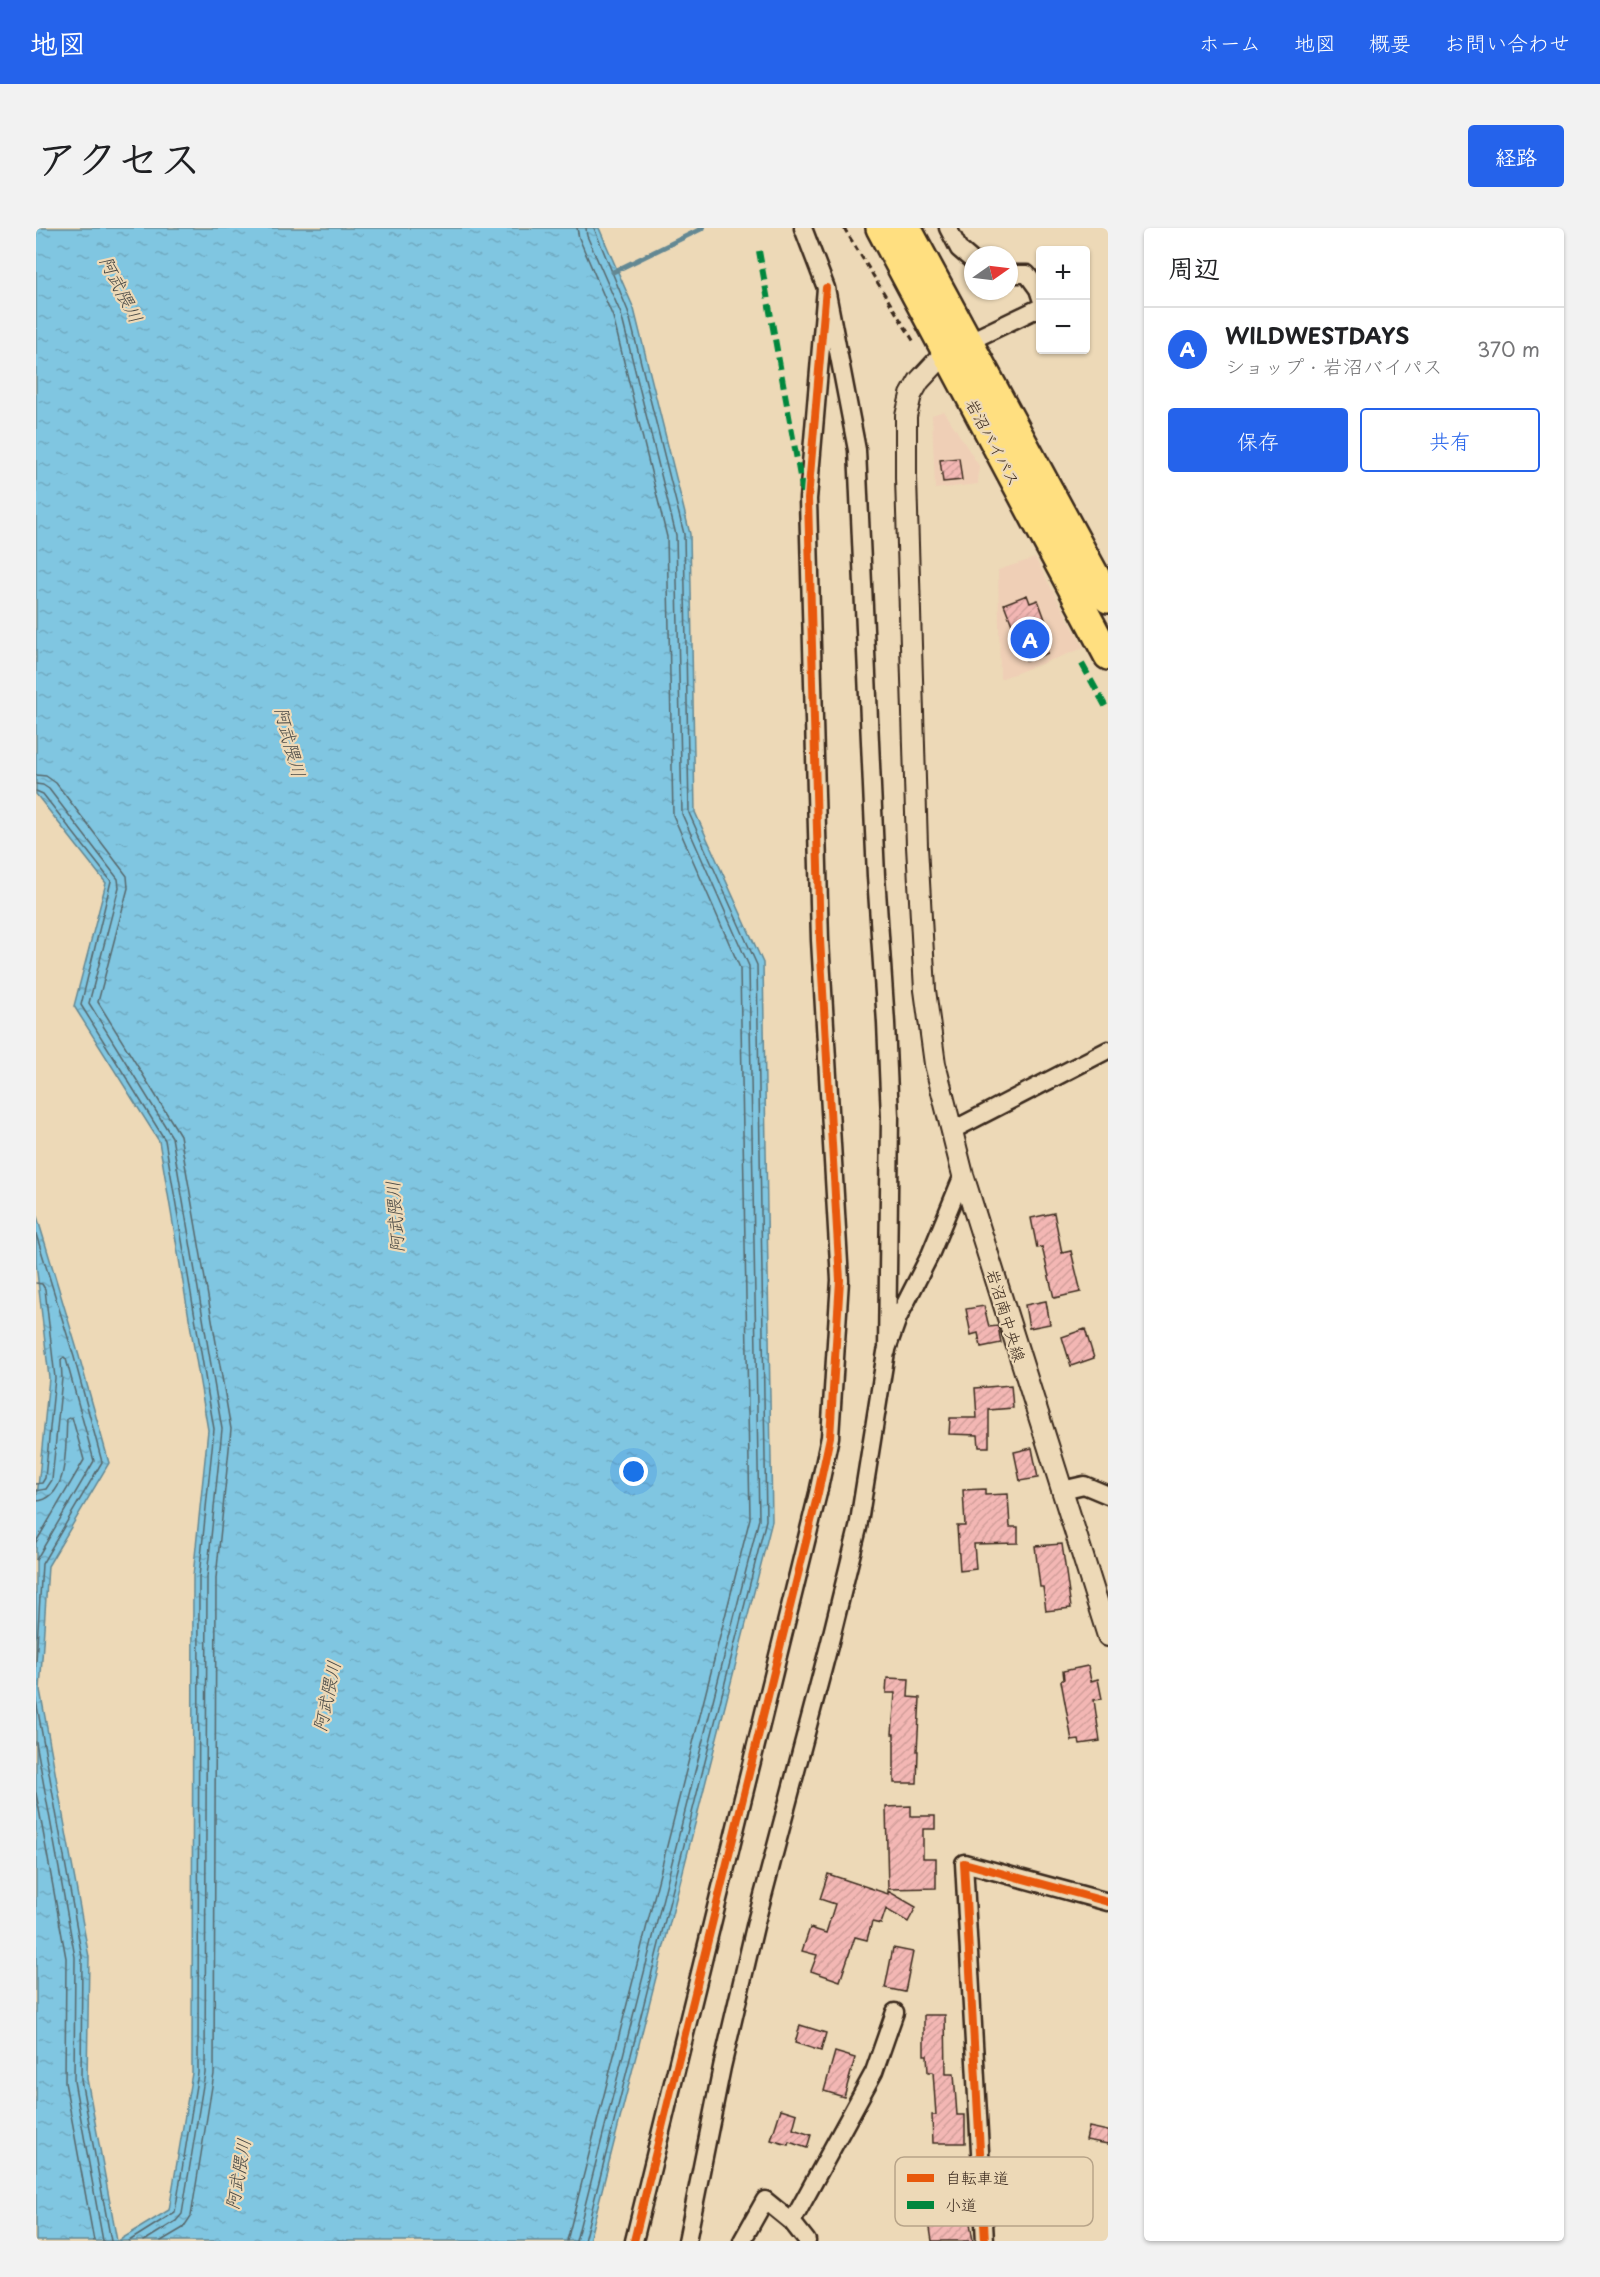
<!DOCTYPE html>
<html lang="ja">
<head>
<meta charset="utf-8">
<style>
	body { margin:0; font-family:"Playpen Sans","Klee One",sans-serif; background:#f2f2f2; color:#202124 }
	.controls { position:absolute; right:18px; top:18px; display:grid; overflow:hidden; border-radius:6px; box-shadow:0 2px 4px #0004 }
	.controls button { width:54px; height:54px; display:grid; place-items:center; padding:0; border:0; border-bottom:2px solid #e0e0e0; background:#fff; color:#202124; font:30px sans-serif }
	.compass { position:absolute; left:928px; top:18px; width:54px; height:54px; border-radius:50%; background:#fff; box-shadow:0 2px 4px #0004; rotate:76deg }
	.you { position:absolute; left:598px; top:1244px; width:21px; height:21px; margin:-15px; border:4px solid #fff; border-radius:50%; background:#1a73e8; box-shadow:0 0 0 9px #1a73e833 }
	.badge { display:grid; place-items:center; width:39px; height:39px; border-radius:50%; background:#2563eb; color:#fff; font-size:20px; font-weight:700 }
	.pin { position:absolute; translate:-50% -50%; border:3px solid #fff; box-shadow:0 2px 6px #0006 }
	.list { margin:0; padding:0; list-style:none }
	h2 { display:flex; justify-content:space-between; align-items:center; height:78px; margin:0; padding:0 24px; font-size:26px }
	h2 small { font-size:20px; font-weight:400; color:#757577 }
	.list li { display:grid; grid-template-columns:39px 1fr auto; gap:18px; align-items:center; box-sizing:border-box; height:84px; padding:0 24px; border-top:2px solid #e0e0e0 }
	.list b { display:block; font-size:22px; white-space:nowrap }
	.list p { margin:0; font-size:20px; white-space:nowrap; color:#757577 }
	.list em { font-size:20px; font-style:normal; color:#757577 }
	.actions { display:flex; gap:12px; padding:18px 24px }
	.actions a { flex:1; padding:14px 0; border:2px solid #2563eb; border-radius:6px; text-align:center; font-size:21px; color:#2563eb }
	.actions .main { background:#2563eb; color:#fff }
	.map { position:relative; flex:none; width:1072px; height:2013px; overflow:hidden; border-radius:6px }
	header { display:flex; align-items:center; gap:36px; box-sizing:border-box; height:84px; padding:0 30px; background:#2563eb; color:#fff }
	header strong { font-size:28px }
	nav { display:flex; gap:33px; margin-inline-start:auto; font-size:21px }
	.intro { display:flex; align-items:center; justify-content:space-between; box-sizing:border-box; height:144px; padding:0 36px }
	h1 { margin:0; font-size:42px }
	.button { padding:15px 27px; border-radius:6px; background:#2563eb; color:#fff; font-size:21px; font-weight:700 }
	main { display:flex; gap:36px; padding:0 36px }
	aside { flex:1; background:#fff; border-radius:6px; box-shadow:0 2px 4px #0004 }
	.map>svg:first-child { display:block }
	.built { fill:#efcfb6 }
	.water { fill:url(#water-ripples); stroke:#648893; stroke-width:1.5 }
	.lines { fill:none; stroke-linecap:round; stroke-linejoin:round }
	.shore { stroke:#57686c; stroke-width:1.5 }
	.stream { stroke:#648893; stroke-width:5 }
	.building { fill:url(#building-hatch); stroke:#3b2a1e; stroke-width:1.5 }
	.minor-casing { stroke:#3b2a1e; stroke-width:21 }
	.tertiary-casing { stroke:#3b2a1e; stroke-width:24 }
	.trunk-casing { stroke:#3b2a1e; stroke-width:32 }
	.path { stroke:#3b2a1e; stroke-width:3; stroke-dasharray:6 4.5; stroke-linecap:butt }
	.minor { stroke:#edd9b7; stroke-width:16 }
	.tertiary { stroke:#edd9b7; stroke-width:20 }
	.trunk { stroke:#ffdf80; stroke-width:27 }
	.quiet { stroke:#00873e; stroke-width:6; stroke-dasharray:12 6; stroke-linecap:butt }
	.cycleway-casing { stroke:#edd9b7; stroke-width:11 }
	.cycleway { stroke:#e8590c; stroke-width:8 }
	.labels { text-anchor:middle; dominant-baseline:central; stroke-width:4.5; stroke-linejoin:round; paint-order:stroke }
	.street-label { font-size:16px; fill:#3b2a1e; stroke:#edd9b7 }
	.water-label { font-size:18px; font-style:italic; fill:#494945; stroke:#edd9b7 }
	.key { fill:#edd9b7; stroke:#b8a489; stroke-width:1.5 }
	.key-label { font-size:16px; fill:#3b2a1e }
</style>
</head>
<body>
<header>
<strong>地図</strong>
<nav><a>ホーム</a><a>地図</a><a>概要</a><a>お問い合わせ</a></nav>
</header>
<div class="intro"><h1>アクセス</h1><a class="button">経路</a></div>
<main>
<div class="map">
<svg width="1072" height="2013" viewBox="0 0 1072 2013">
	<defs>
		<pattern id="water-ripples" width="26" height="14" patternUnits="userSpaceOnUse" patternTransform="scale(1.5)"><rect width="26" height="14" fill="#80c6e1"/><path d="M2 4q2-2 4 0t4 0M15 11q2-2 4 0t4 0" fill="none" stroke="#70aac1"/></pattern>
		<pattern id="building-hatch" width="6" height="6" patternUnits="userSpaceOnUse" patternTransform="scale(1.5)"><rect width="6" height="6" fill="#f3b7b4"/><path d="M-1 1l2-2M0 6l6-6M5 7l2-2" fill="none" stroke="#d19e9a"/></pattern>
	</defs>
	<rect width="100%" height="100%" fill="#edd9b7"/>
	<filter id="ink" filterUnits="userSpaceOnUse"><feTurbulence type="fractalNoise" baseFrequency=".0167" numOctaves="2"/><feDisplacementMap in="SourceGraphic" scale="12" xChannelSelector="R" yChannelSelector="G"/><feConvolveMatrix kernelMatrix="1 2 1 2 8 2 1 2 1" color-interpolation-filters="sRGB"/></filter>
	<g filter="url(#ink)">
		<path class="built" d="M908 183 943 238 942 256 899 261 896 187Z
			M999 330 1048 420 964 451 962 342Z"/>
		<path class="water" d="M0 0H563L598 81 654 306 659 584 727 735 736 1293 553 2013H82L133 1982 156 1845 157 1348 172 1202 123 913 38 778 70 655 0 566Z
			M0 985 43 1128 73 1235 12 1338 4 1462 53 1729 51 1851 81 2013H0V1279L13 1150 0 1035Z"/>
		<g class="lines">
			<path class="shore" d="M0 547 10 548 20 555 91 648 92 660 62 774 144 907 195 1201 180 1350 178 1846 155 1988 147 2000 125 2013
				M0 556 7 557 13 561 82 651 83 659 53 775 136 909 186 1201 171 1349 169 1845 146 1986 140 1993 108 2013
				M0 563 7 566 75 653 45 777 129 912 178 1201 163 1349 162 1845 139 1984 93 2013
				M0 1006 38 1129 66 1234 6 1336 0 1434
				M0 1055 6 1056 9 1061 19 1150 9 1250 6 1255 0 1256
				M0 1263 10 1261 16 1252 26 1150 25 1132 28 1129 30 1131 58 1233 0 1332
				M0 1273C34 1271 29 1216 31 1191L36 1189 48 1232 0 1314
				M0 1472 46 1729 45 1852 75 2013
				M0 1514 39 1729 38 1853 67 2013
				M0 1565 30 1730 29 1854 58 2013
				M531 2013 714 1290 704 740 637 587 631 309 577 89 543 10 541 0
				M540 2013 723 1291 713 738 646 586 640 307 585 86 551 8 550 0
				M548 2013 730 1292 721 737 653 585 648 306 592 83 558 0"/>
			<path class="stream" d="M577 44 667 0"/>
		</g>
		<path class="building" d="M923 230 926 252 907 254 904 232Z
			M991 367 994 375 1002 372 1010 394 1002 397 1012 425 990 433 968 376Z
			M1018 985 1026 1025 1035 1023 1045 1064 1018 1070 1006 1019 1001 1020 995 990Z
			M1010 1073 1014 1096 993 1100 989 1077Z
			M948 1078 953 1099 962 1098 965 1115 945 1119 942 1105 935 1107 930 1081Z
			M1049 1101 1058 1130 1035 1138 1026 1109Z
			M975 1157 977 1180 953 1182V1219H943L942 1207 913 1206 914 1190H941L939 1160Z
			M996 1220 1002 1250 984 1253 978 1224Z
			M949 1261V1267L972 1266 974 1299H982V1315L938 1316 940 1341 924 1343 921 1298H929L927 1262Z
			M1026 1316 1035 1380 1010 1383 1007 1359H1004L999 1318Z
			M1052 1438 1055 1453 1062 1451 1066 1471 1058 1472 1064 1513 1044 1516 1043 1512 1036 1513 1025 1453 1028 1451 1027 1443Z
			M851 1450 873 1451 872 1469 884 1470 881 1523H882L881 1555H858V1506H856L859 1465H850Z
			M875 1578V1588H899V1601H887V1630H900V1660L852 1661 850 1579Z
			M792 1646 852 1666V1663L880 1679 872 1694 850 1681 845 1696 836 1694 831 1712 819 1709 804 1753 775 1743 781 1727 766 1723 774 1700 790 1705 799 1676 784 1671Z
			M857 1720 877 1724 869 1764 849 1760Z
			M888 1787H909L910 1846H918L921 1887H929V1915H897L896 1887H900L897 1844H892L891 1827H888Z
			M764 1797 790 1805 785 1823 759 1815Z
			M799 1824 819 1830 808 1869 788 1863Z
			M745 1881 761 1886 757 1901 775 1907 771 1920 753 1914 752 1917 735 1912Z
			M1053 1899 1072 1903V1916L1050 1912Z
			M925 1941 937 2013H896L886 1948Z"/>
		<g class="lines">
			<defs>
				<path id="minor" d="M767 0 790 60 821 222 840 648 850 795 854 889 851 1123
					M912 0 923 21 937 33
					M973 46H991L1002 61 1005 70
					M932 114 1005 79
					M915 903 1072 822
					M1026 1262 1048 1257 1072 1267
					M756 1994 838 1844 859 1784
					M598 2013 782 1265 794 1209 804 1052 784 712 772 271 790 60
					M651 2013 686 1839 720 1694 793 1418 822 1300 850 1124 862 1090 894 1027 927 947
					M706 2013 729 1972 756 1994 771 2013
					M949 2013 928 1635 1072 1674"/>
				<path id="tertiary" d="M920 119 910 124 883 153 875 167 870 188V250L881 618 889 762 899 836 927 947 1072 1408"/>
				<path id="trunk" d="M844 0 1072 428
					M871 0 1072 371"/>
			</defs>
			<use href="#minor" class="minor-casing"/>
			<use href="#tertiary" class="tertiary-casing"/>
			<use href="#trunk" class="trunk-casing"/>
			<path class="path" d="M808 0 878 114"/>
			<use href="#minor" class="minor"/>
			<use href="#tertiary" class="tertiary"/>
			<use href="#trunk" class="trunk"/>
			<path class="quiet" d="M723 23 767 265
				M1046 436 1072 483"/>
			<defs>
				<path id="cycleway" d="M598 2013 782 1265 794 1209 804 1052 784 712 772 271 790 60
					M949 2013 928 1635 1072 1674"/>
			</defs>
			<use href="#cycleway" class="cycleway-casing"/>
			<use href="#cycleway" class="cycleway"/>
		</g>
	</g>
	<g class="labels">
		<g class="street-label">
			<text transform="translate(958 214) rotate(62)">岩沼バイパス</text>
			<text transform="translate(971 1087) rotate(73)">岩沼南中央線</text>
		</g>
		<g class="water-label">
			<text transform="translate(86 61) rotate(63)">阿武隈川</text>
			<text transform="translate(255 514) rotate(75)">阿武隈川</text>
			<text transform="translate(358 989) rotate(-94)">阿武隈川</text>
			<text transform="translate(290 1468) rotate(-78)">阿武隈川</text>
			<text transform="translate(201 1946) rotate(-80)">阿武隈川</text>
		</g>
	</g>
	<rect x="859" y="1929" width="198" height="69" rx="9" class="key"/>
	<rect x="871" y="1946" width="27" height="8" fill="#e8590c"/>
	<rect x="871" y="1973" width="27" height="8" fill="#00873e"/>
	<g class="key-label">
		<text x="909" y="1956">自転車道</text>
		<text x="909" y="1983">小道</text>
	</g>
</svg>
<div class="controls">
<button>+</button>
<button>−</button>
</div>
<svg class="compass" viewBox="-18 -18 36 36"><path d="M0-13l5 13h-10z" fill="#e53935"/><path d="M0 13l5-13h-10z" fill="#757577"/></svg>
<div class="you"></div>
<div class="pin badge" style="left:994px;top:411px">A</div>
</div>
<aside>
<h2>周辺<small></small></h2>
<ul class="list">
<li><span class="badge">A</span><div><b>WILDWESTDAYS</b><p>ショップ · 岩沼バイパス</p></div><em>370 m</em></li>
</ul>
<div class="actions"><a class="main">保存</a><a>共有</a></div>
</aside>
</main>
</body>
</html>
